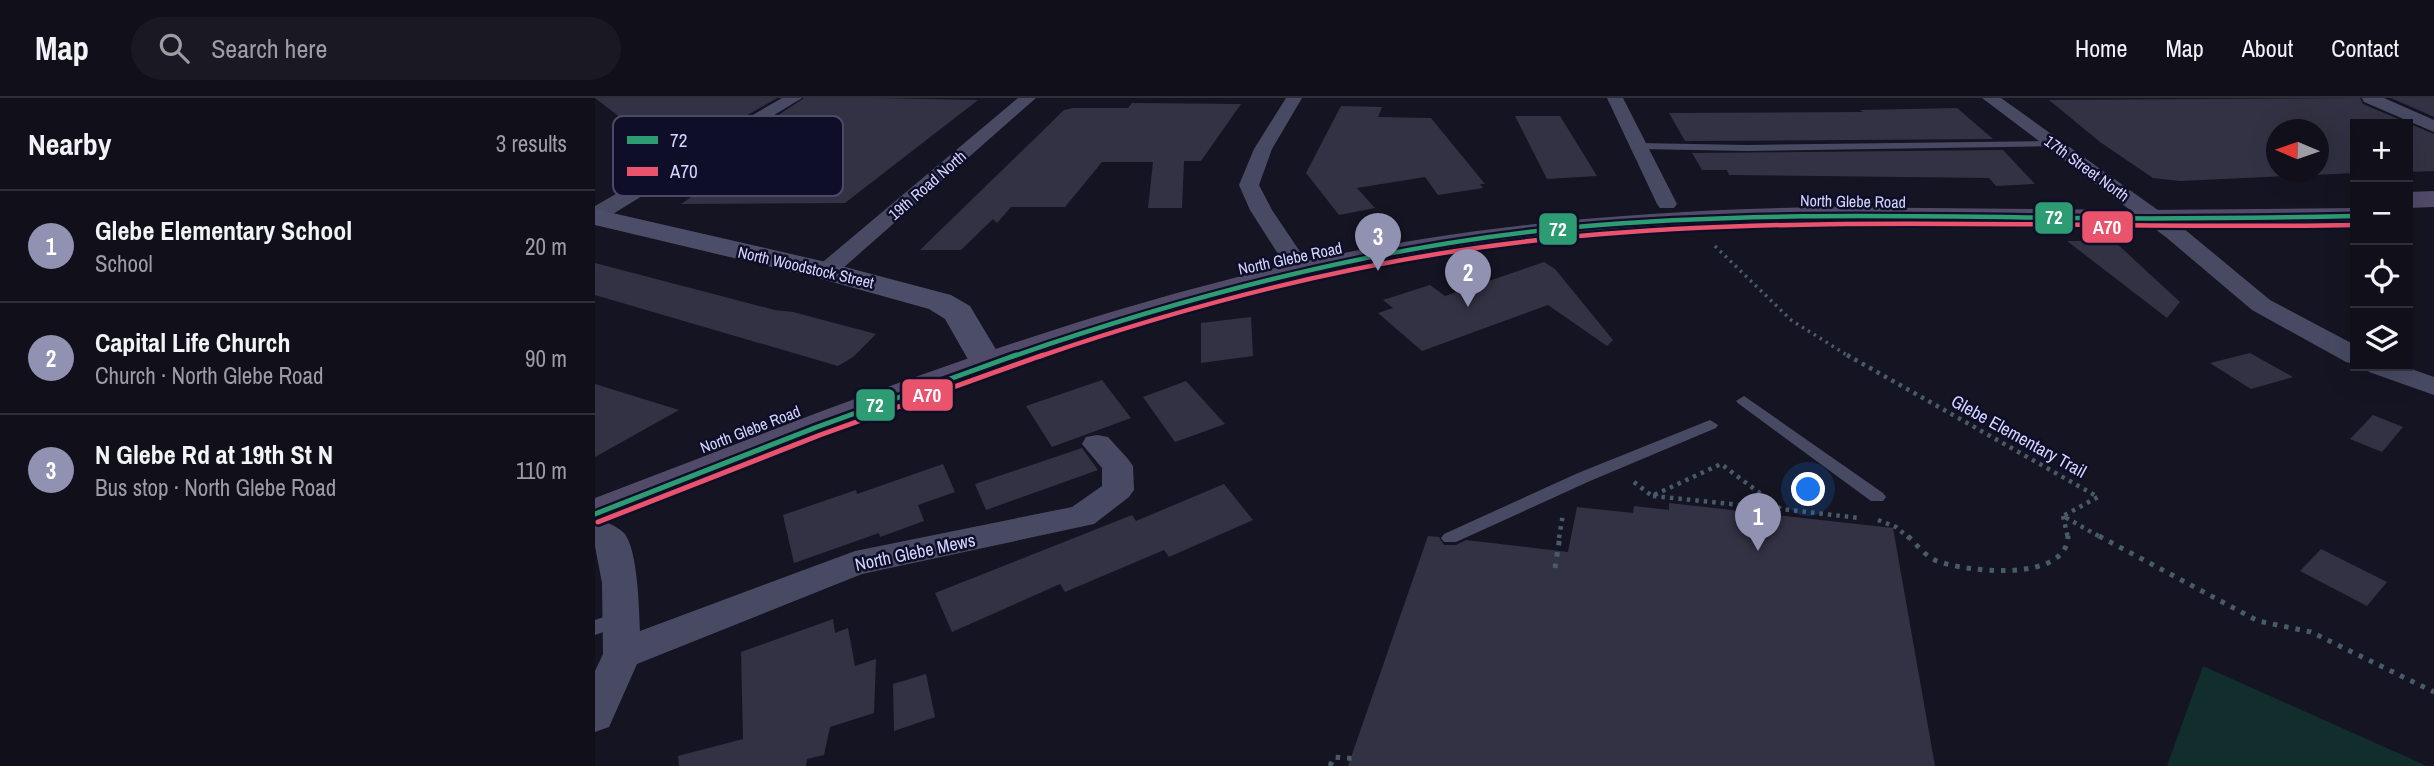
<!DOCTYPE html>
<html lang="en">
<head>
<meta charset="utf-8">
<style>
	body { margin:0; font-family:"Archivo Narrow",sans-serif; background:#191823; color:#f1f3f6 }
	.controls { position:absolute; right:21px; top:21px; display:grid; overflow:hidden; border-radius:0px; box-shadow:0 7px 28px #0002 }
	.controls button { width:63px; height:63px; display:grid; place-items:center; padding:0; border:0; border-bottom:2px solid #302f39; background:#100f1a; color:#f1f3f6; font:35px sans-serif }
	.compass { position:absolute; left:1671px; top:21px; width:63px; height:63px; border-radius:50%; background:#100f1a; box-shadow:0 7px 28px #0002; rotate:272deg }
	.you { position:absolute; left:1214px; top:392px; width:24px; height:24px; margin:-18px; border:5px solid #fff; border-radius:50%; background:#1a73e8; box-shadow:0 0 0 10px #1a73e833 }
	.badge { display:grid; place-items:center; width:46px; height:46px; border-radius:50%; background:#9191b2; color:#fff; font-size:23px; font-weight:700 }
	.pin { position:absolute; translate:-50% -58px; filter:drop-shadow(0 2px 4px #0008) }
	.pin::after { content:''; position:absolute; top:37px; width:24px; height:21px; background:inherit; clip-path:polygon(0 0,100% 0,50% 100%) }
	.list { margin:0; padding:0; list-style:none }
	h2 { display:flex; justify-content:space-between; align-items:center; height:91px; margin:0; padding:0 28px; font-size:30px }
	h2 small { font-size:23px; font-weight:400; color:#9c9ca2 }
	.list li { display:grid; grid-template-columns:46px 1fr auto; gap:21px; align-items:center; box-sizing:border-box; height:112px; padding:0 28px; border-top:2px solid #302f39 }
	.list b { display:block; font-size:26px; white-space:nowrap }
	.list p { margin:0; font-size:23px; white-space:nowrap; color:#9c9ca2 }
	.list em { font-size:23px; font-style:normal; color:#9c9ca2 }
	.icon { flex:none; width:38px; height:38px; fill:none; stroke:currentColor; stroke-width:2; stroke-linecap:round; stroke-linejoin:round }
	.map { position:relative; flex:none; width:1839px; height:668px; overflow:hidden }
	header { display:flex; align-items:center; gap:42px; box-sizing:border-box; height:98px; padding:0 35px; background:#100f1a; border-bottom:2px solid #302f39 }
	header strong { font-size:33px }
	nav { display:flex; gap:38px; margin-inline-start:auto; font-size:24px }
	.search { width:490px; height:63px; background:#191823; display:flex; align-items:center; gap:18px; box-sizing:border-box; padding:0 24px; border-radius:38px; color:#9c9ca2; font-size:26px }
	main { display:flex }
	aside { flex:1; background:#100f1a }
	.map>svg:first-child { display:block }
	.green { fill:#112e2c }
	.building { fill:#333244; fill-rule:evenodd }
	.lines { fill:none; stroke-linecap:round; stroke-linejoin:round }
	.path-far2 { stroke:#475b68; stroke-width:3.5; stroke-dasharray:2.5 4.5; stroke-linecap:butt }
	.path-far1 { stroke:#475b68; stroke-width:4.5; stroke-dasharray:3.5 5; stroke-linecap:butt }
	.path { stroke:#475b68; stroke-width:5; stroke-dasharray:4.5 7; stroke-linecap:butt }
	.lane { fill:#484a63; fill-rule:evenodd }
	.street { fill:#484a63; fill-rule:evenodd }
	.secondary { fill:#4c4e69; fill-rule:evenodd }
	.primary { fill:#514b69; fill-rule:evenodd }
	.bus-1-far1-casing { stroke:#0f0e28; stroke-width:9 }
	.bus-1-casing { stroke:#0f0e28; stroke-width:10 }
	.bus-2-far1-casing { stroke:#0f0e28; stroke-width:9 }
	.bus-2-casing { stroke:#0f0e28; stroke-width:10 }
	.bus-1-far1 { stroke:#2d9c73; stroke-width:4.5 }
	.bus-1 { stroke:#2d9c73; stroke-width:5 }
	.bus-2-far1 { stroke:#e9536b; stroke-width:4.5 }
	.bus-2 { stroke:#e9536b; stroke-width:5 }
	.labels { text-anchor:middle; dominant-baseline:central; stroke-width:5; stroke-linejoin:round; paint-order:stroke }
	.far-street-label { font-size:16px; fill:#d4d5ff; stroke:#0f0e28 }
	.street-label { font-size:18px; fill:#d4d5ff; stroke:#0f0e28 }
	.key { fill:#0f0e28; stroke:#4a4a68; stroke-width:2 }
	.key-label { font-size:19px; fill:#d4d5ff }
	.line-badge { stroke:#0f0e28; stroke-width:2.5 }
	.badge-label { font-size:19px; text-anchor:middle; font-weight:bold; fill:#fff }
</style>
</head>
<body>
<header>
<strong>Map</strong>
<div class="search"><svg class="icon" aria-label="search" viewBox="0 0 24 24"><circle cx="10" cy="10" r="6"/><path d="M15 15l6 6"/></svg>Search here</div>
<nav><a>Home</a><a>Map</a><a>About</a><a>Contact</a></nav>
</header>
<main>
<aside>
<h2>Nearby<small>3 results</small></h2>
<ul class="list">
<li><span class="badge">1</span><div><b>Glebe Elementary School</b><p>School</p></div><em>20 m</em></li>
<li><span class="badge">2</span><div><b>Capital Life Church</b><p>Church · North Glebe Road</p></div><em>90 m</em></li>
<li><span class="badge">3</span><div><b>N Glebe Rd at 19th St N</b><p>Bus stop · North Glebe Road</p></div><em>110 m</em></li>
</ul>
</aside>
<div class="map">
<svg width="1839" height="668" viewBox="0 0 1839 668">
	<rect width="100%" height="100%" fill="#151422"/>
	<path class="green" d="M1608 568 1832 668H1572Z"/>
	<path class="building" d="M0 0H182L130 30H39Z
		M209 0H281L383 2 250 105 86 106 197 30H164Z
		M1765 0 1768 6 1839 36V73L1813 74V26H1760V75L1585 83 1558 80 1505 44 1454 2ZM1682 32H1724V74H1682Z
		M1796 0H1839V19Z
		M537 5 646 6 606 63H589L587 110H553L558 64H507L470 109H416L402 125 398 121 366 152H325L469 12 478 10H533Z
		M746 8 787 9 783 19 836 20 890 86H885L888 90 843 97 830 79 762 90 780 110 744 117 711 75Z
		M1362 10 1398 41 1090 43 1074 15 1268 14 1265 12Z
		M920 18H965L1002 78 952 81Z
		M1408 52 1440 86 1401 88 1394 80 1134 77 1132 72H1107L1097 55Z
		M1472 143H1519L1585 204 1572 220Z
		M949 164 960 171 1018 242 1012 248 953 207 827 253 783 215 798 210 788 202 835 187 850 198Z
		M0 165 180 212 198 214 281 236 258 259 243 268 0 197Z
		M656 219 658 258 606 265V225Z
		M1655 255 1698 279 1656 291 1615 265Z
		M507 282 536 320 457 349 431 308Z
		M591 283 630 326 580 344 548 299Z
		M0 286 84 312 0 359Z
		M1778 317 1808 329 1787 354 1755 341Z
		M487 350 503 372 391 412 380 386Z
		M348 366 360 394 323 407 329 423 285 439 284 435 199 465 188 417 261 392 262 396Z
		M629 386 658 422 574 459 569 452 470 494 465 486 357 534 340 495 537 417 541 423Z
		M1074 405 1298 430 1340 668H753L833 438 844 439 849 447H861L871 442 973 454 982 409 1038 415 1039 408 1074 412Z
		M1726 451 1792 484 1772 508 1705 473Z
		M238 521 240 535 253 530 260 568 281 561 279 615 235 629 229 657 212 661 211 668H84L83 658 148 641 146 554Z
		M331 576 340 619 299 633 298 586Z"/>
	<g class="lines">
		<path class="path-far2" d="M1120 148 1196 222 1255 259"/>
		<path class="path-far1" d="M1252 257 1503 399 1468 418 1507 440
			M1039 384 1057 398 1126 366 1186 411 1264 420
			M1058 398 1185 411
			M1468 418 1473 440
			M1283 422 1301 429 1314 440
			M964 440 968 416"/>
		<path class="path" d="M1313 438C1322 447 1330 458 1342 463 1371 474 1472 485 1473 438
			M1504 438 1663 523 1716 534 1839 594
			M960 470 965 438
			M735 668 739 659 763 661"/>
		<path class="lane" d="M1460 43 1465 46 1463 48 1152 53 1044 51 1039 48 1044 45 1152 47Z
			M1149 298 1288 395 1291 399 1288 403H1276L1144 306 1141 303Z
			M1115 322 1123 327 1121 330 995 383 861 444H849L846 440 849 436 983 375Z
			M26 513 33 515 36 520 33 525 0 537V522Z"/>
		<path class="street" d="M187 0H207L8 122 0 123V108Z
			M423 0H441L239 178H223L219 173 223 168Z
			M691 0H707L677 51 664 87 677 112 718 173 714 178H698L694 173 655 112 644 87 659 51Z
			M1012 0H1028L1082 106 1079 110H1065L1062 106Z
			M1387 0H1406L1588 130 1675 202 1760 247V266L1751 264 1657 212 1572 140Z
			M1767 0H1789L1839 22V34L1769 4Z
			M1770 268H1808L1839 279V297L1774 274Z
			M502 337 513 339 533 361 538 368 539 392 534 399 499 426 267 476 42 566 14 629 0 634V573L8 556 7 485 0 448V421C10 423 22 428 29 435 43 451 44 512 45 533L260 453 477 409 507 388V370L487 346 491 339Z"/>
		<path class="secondary" d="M0 111 231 164 356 197 375 208 409 265 403 272 391 276 379 272 350 221 334 211 223 180 0 127Z"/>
		<path class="primary" d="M1839 93V109L1813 110V94Z
			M1225 109 1549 112 1760 110V126L1549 129 1162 127 1035 133 848 155 668 191 496 241 314 306 0 430V400C238 309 475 213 725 160 890 125 1057 112 1225 109Z"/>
		<defs>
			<path id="bus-1-far1" d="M416 259C598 196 788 146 981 129 1147 114 1313 118 1480 120 1573 121 1667 120 1760 118"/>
			<path id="bus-1" d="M0 416 222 329 421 257"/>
			<path id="bus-2-far1" d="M443 259C617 199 800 154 984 138 1241 115 1502 132 1760 127"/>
			<path id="bus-2" d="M3 424 225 337 448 257"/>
		</defs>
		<use href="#bus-1-far1" class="bus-1-far1-casing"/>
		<use href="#bus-1" class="bus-1-casing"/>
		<use href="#bus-2-far1" class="bus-2-far1-casing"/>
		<use href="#bus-2" class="bus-2-casing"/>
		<use href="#bus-1-far1" class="bus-1-far1"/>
		<use href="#bus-1" class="bus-1"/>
		<use href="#bus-2-far1" class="bus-2-far1"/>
		<use href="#bus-2" class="bus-2"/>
	</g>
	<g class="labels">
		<g class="far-street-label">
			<text transform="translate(1492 70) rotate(36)">17th Street North</text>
			<text transform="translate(332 87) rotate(-41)">19th Road North</text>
			<text transform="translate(1258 103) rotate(1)">North Glebe Road</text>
			<text transform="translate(695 160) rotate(-12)">North Glebe Road</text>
			<text transform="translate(211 169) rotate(13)">North Woodstock Street</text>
			<text transform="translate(155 331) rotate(-21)">North Glebe Road</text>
		</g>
		<g class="street-label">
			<text transform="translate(1424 338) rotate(29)">Glebe Elementary Trail</text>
			<text transform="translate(320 454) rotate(-12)">North Glebe Mews</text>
		</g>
	</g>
	<rect x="18" y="18" width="230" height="80" rx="10" class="key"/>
	<rect x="32" y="38" width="31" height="8" fill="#2d9c73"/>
	<rect x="32" y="69" width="31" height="9" fill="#e9536b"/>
	<g class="key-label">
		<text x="75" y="49">72</text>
		<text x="75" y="80">A70</text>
	</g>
	<g class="line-badge">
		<rect x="1439" y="103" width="40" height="34" rx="7" fill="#2d9c73"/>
		<rect x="1486" y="112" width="53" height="34" rx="7" fill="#e9536b"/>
		<rect x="943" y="114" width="40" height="34" rx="7" fill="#2d9c73"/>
		<rect x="306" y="280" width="53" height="34" rx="7" fill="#e9536b"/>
		<rect x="260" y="290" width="41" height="34" rx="7" fill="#2d9c73"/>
	</g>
	<g class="badge-label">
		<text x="1459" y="126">72</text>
		<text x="1512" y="136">A70</text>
		<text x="963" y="138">72</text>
		<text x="332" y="304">A70</text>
		<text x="280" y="314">72</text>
	</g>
</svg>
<div class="controls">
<button>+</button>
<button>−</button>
<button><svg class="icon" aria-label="locate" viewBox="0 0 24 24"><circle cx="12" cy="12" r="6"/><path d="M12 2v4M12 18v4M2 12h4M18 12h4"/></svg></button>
<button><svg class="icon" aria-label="layers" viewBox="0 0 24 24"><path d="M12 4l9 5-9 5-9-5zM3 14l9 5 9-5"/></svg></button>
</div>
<svg class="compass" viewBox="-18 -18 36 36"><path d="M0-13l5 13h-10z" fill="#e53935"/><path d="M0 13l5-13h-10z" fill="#9c9ca2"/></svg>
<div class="you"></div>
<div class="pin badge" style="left:1163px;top:453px">1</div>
<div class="pin badge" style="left:873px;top:209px">2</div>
<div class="pin badge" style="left:783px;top:173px">3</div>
</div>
</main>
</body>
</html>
